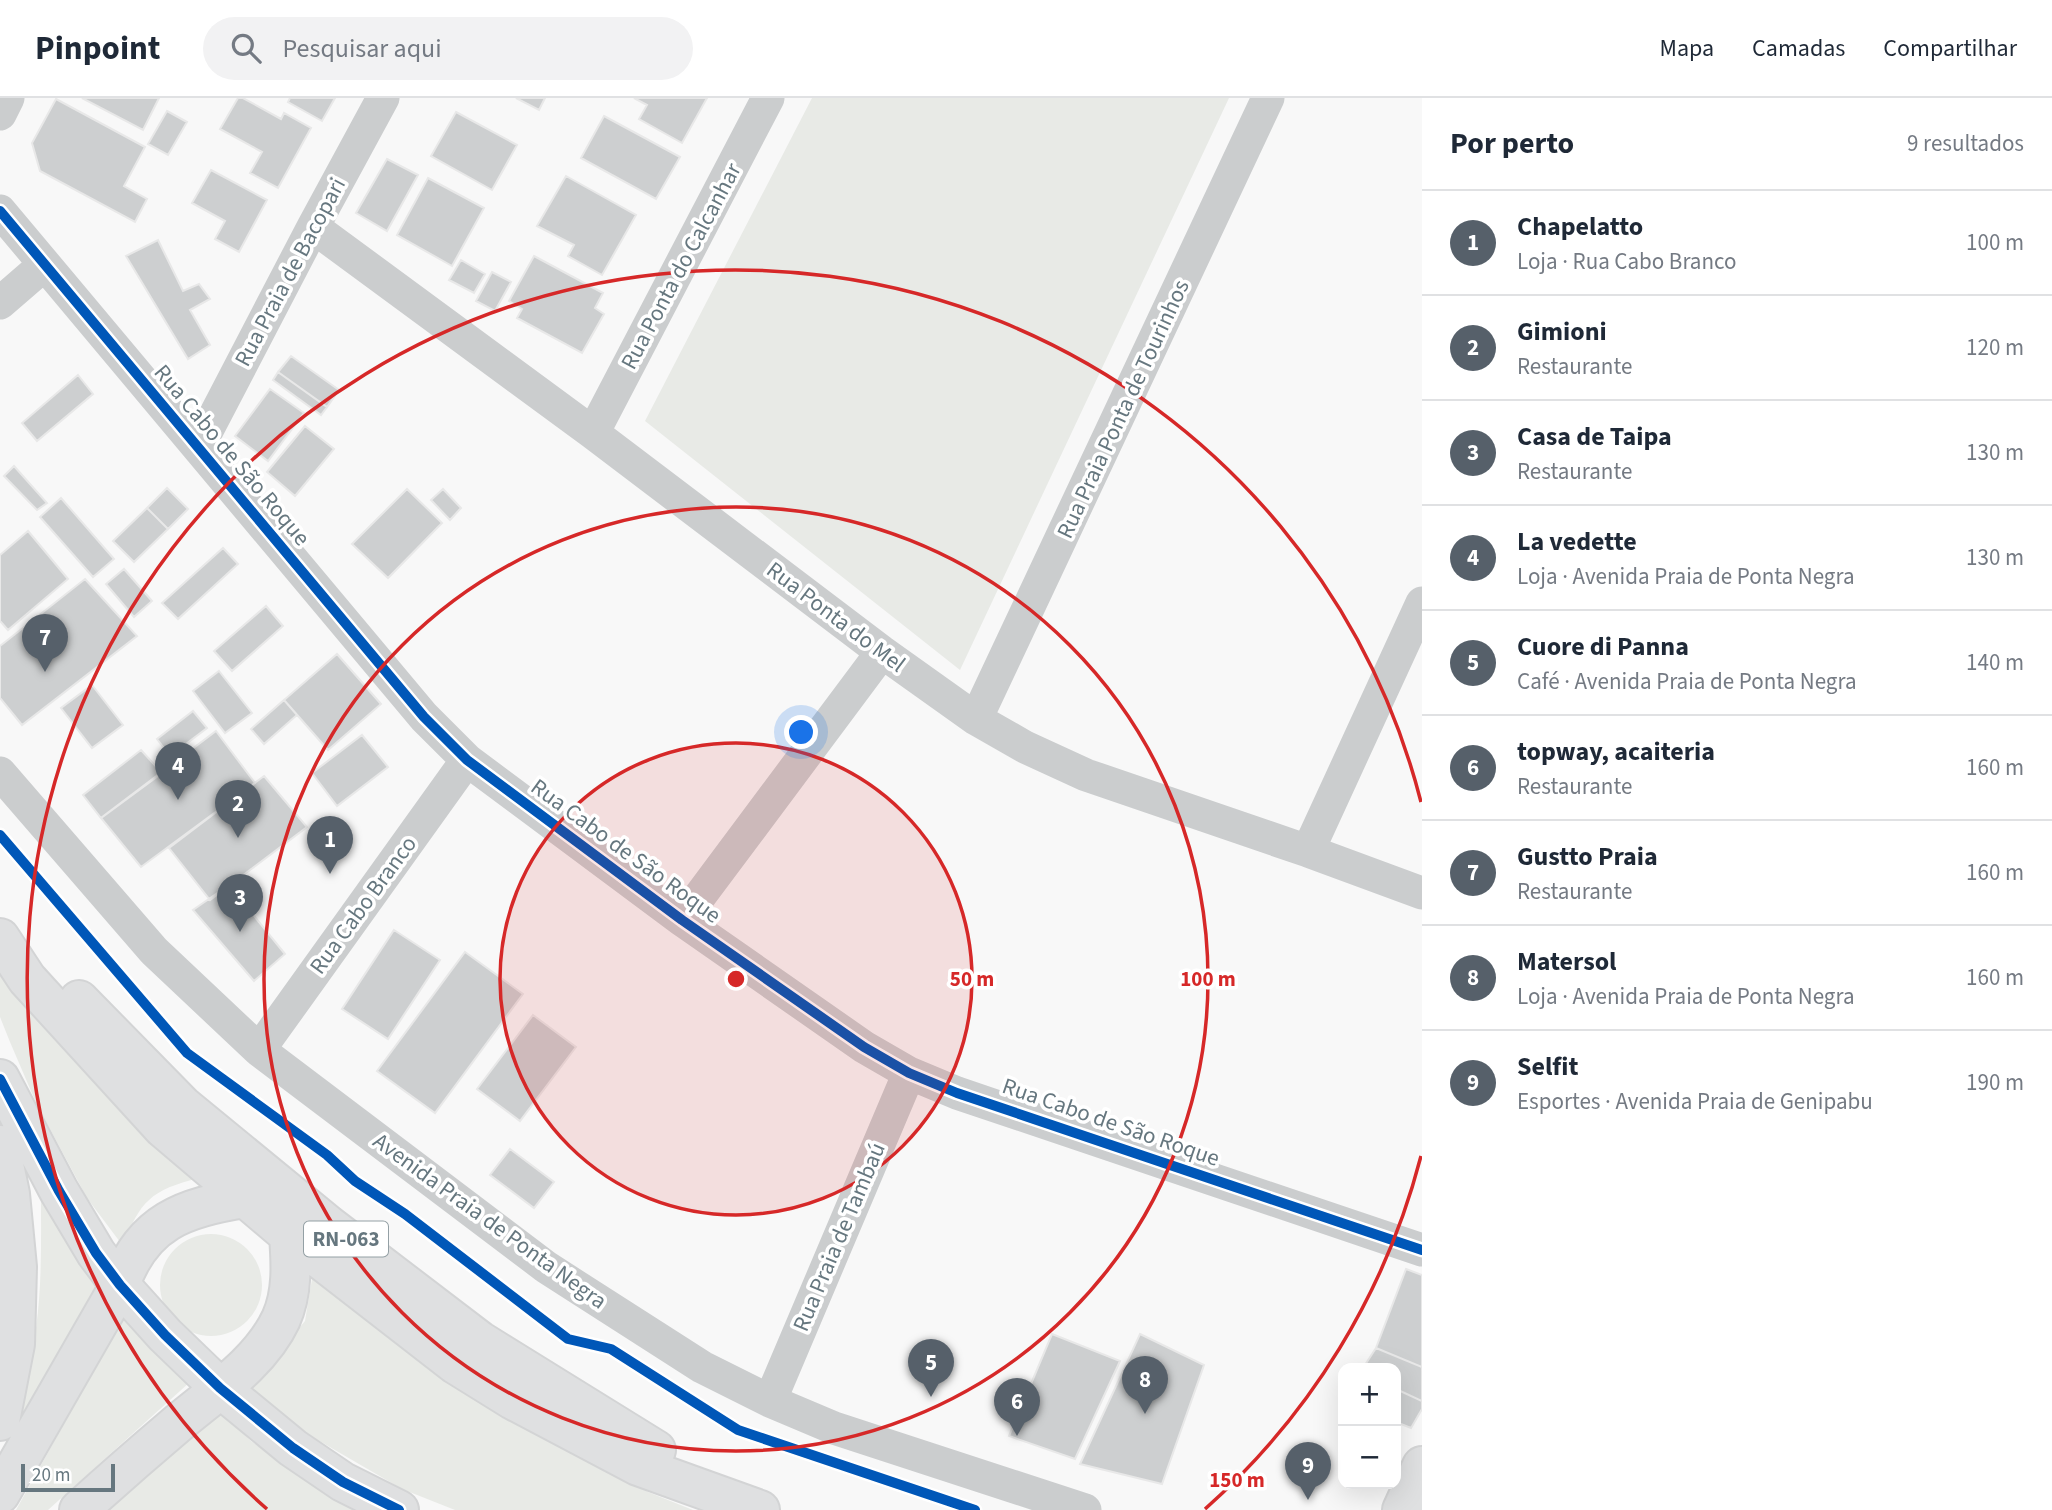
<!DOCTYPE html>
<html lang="pt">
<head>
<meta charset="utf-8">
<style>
	body { margin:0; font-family:"Source Sans 3",sans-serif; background:#f2f2f3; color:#1f2937 }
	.controls { position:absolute; right:21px; bottom:21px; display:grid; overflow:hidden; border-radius:14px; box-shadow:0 7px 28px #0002 }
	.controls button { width:63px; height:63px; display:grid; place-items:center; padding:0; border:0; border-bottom:2px solid #e0e1e3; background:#fff; color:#1f2937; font:35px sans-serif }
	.scale { position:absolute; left:21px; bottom:18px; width:94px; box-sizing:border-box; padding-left:7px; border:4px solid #66777f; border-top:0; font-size:19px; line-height:24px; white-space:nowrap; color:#66777f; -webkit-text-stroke:5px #fff; paint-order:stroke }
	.you { position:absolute; left:802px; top:635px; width:24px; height:24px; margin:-18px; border:5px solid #fff; border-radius:50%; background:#1a73e8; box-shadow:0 0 0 10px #1a73e833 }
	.badge { display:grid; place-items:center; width:46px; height:46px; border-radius:50%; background:#56606a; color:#fff; font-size:23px; font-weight:700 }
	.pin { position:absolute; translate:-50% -58px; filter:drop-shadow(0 2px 4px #0008) }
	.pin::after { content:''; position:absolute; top:37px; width:24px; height:21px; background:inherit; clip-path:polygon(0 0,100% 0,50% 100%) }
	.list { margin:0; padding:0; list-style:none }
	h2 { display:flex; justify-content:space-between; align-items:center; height:91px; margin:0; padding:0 28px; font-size:30px }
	h2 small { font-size:23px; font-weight:400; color:#747a83 }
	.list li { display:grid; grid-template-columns:46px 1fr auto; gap:21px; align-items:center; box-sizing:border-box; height:105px; padding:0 28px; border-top:2px solid #e0e1e3 }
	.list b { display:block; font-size:26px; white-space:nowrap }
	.list p { margin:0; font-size:23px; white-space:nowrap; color:#747a83 }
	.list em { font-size:23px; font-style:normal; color:#747a83 }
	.icon { flex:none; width:38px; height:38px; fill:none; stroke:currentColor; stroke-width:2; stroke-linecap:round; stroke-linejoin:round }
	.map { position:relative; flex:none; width:1422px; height:1412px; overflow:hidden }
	header { display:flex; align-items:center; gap:42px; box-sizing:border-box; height:98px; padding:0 35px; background:#fff; border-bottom:2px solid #e0e1e3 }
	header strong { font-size:33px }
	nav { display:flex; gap:38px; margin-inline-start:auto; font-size:24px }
	.search { width:490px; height:63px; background:#f2f2f3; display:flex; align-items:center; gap:18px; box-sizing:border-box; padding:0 24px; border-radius:38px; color:#747a83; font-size:26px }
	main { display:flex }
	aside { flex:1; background:#fff }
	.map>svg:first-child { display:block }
	.green { fill:#e8eae6 }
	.building { fill:#cdcfd0; stroke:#e8e8e8; stroke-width:2 }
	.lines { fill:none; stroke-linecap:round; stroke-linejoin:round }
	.secondary-casing { stroke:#d4d5d6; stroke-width:42 }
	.primary-casing { stroke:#d3d4d5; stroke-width:42 }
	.minor { stroke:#cbcdce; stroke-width:33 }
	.secondary { stroke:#dfe0e1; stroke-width:38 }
	.primary { stroke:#dfe0e1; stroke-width:38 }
	.cycleway-casing { stroke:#fff; stroke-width:15 }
	.cycleway { stroke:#0057b8; stroke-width:10 }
	.ring { fill:none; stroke:#d62828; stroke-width:3.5 }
	.labels { text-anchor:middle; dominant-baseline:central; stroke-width:7; stroke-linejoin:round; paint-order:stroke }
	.shield { fill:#fff; stroke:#94a0a5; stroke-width:2 }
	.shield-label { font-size:21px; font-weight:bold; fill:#66777f }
	.street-label { font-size:23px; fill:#66777f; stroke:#fff }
	.centre { fill:#d62828; stroke:#fff; stroke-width:3.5 }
	.ring-label { font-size:21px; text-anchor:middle; font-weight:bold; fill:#d62828; stroke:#fff; stroke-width:7; stroke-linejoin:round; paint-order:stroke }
</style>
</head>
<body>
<header>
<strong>Pinpoint</strong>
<div class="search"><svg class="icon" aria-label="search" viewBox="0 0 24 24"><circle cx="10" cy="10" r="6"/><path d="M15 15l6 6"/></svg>Pesquisar aqui</div>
<nav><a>Mapa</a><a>Camadas</a><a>Compartilhar</a></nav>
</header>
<main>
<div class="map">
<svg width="1422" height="1412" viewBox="0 0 1422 1412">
	<rect width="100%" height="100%" fill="#f8f8f8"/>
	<path class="green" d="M812 0H1229L960 572 645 323Z
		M0 863 199 1080C151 1092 140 1103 123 1148L87 1100 37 1007 10 944 0 919Z
		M41 1101 103 1187 4 1366C16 1321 29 1276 36 1230 42 1187 41 1144 41 1101Z
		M160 1187a51 51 0 1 1 102 0a51 51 0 1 1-102 0Z
		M314 1169 477 1297 648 1394 693 1412H455L402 1391 316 1341 242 1288 285 1247 305 1223Z
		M126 1214 190 1284 48 1412H16Z
		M215 1308 251 1343 289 1370 356 1412H91Z"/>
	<path class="building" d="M82 0H159L143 32Z
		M238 0H243L281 21 284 15 311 30 278 90 250 75 262 54 220 31Z
		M290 0H335L322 23 288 4Z
		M516 0H545L539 12Z
		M634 0H707L682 45 639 21 647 7Z
		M56 1 145 49 124 88 147 101 135 124 40 73 32 45Z
		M167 13 187 24 168 57 148 46Z
		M456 14 517 47 492 92 431 58Z
		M604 18 680 59 656 101 581 60Z
		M387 61 418 77 387 133 356 115Z
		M211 72 267 102 239 154 215 141 225 123 192 105Z
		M566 78 636 117 602 177 568 158 574 147 537 128Z
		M428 80 484 110 452 168 397 137Z
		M158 142 183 193 199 186 210 201 190 212 210 247 188 261 126 158Z
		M534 158 603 195 595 210 604 216 582 255 517 220 522 211 509 203Z
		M461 162 485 176 474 195 449 182Z
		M492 174 511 184 495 213 476 203Z
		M291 258 339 292 327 309 278 274Z
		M278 274 327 309 321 317 273 282Z
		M78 277 93 296 37 343 22 325Z
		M270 291 304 315 268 363 235 338Z
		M305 328 334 351 295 398 267 374Z
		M14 368 47 405 37 412 4 378Z
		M167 390 188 411 168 431 147 410Z
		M407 391 442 425 388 480 352 446Z
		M443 391 461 410 450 422 431 402Z
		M61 400 114 461 93 479 40 419Z
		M147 410 168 431 134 464 113 443Z
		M28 433 68 481 8 532 0 523V457Z
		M223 450 238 466 178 521 162 505Z
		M124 471 152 503 134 519 106 486Z
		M85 481 137 538 22 627 0 600V548Z
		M266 508 283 528 232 573 214 553Z
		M337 556 381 606 328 652 284 602Z
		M219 573 252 615 225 635 193 593Z
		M92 587 123 627 92 650 61 610Z
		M284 602 297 617 264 646 251 631Z
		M193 613 207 630 170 658 157 641Z
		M216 633 255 685 141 769 101 720Z
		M362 637 388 669 337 708 312 675Z
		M141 652 162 675 101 720 83 697Z
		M264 678 307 729 210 802 169 750Z
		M229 787 285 856 254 883 193 812Z
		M394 832 440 862 388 941 342 911Z
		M465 854 523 896 435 1015 377 973Z
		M533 917 576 949 520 1023 477 991Z
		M510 1051 554 1084 534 1110 490 1077Z
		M1406 1171 1422 1177V1269L1376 1250Z
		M1052 1236 1120 1263 1075 1361 1009 1338Z
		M1140 1236 1204 1267 1162 1386 1080 1366Z
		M1376 1250 1422 1269V1303L1396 1291V1270H1363Z
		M1396 1291 1422 1303V1311L1411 1330 1396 1324Z"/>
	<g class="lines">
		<defs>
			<path id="secondary" d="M1402 1412 1422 1368"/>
			<path id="primary" d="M0 840 27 881 163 1030 289 1137 455 1266 513 1302 638 1368 760 1412
				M79 902 183 1008 328 1127 480 1243 656 1352
				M0 981 59 1093 96 1155 120 1187 165 1237 220 1290 293 1350 343 1384 399 1412
				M0 1047 10 1096 17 1169 15 1246 0 1323
				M0 1396 120 1187C142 1124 184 1109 246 1100
				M79 1412C111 1383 143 1355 176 1327 212 1296 260 1266 281 1221 293 1194 291 1165 289 1137"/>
		</defs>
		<use href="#secondary" class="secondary-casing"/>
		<use href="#primary" class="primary-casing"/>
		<path class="minor" d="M0 16 8 0
			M0 113 424 619 467 662 682 822 864 949 909 975 957 995 1422 1152
			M313 129 593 335 882 554 976 621 1025 649 1086 677 1308 753 1422 795
			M0 205 44 167
			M593 335 768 0
			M199 348 313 129 383 0
			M976 621 1268 0
			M0 675 154 853 259 952 546 1169 702 1269 770 1303 834 1330 1085 1412
			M1308 753 1422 505
			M682 822 882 554
			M259 952 467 662
			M770 1303 909 975"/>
		<use href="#secondary" class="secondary"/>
		<use href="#primary" class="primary"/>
		<defs>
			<path id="cycleway" d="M0 113 424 619 467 662 682 822 864 949 909 975 957 995 1422 1152
				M0 737 187 955 327 1057 355 1083 405 1116 568 1241 611 1251 738 1332 975 1412
				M0 981 59 1093 96 1155 120 1187 165 1237 220 1290 293 1350 343 1384 399 1412"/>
		</defs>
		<use href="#cycleway" class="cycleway-casing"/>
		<use href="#cycleway" class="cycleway"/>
	</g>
	<circle cx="736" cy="881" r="236" fill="#d62828" fill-opacity=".12"/>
	<g class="ring">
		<circle cx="736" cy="881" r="236"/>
		<circle cx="736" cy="881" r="472"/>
		<path d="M1421 1058A708 708 0 0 1 1205 1411M267 1411A708 708 0 1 1 1421 704"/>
	</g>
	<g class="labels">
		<rect class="shield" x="304" y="1123.5" width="84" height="35" rx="5"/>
		<g class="shield-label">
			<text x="346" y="1141">RN-063</text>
		</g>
		<g class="street-label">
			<text transform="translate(681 168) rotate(-62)">Rua Ponta do Calcanhar</text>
			<text transform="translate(290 174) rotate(-62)">Rua Praia de Bacopari</text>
			<text transform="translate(1123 311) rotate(-65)">Rua Praia Ponta de Tourinhos</text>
			<text transform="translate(232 357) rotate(50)">Rua Cabo de São Roque</text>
			<text transform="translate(836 519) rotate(37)">Rua Ponta do Mel</text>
			<text transform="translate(626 753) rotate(36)">Rua Cabo de São Roque</text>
			<text transform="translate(363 807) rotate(-54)">Rua Cabo Branco</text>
			<text transform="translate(1111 1024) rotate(19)">Rua Cabo de São Roque</text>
			<text transform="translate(490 1123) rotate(36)">Avenida Praia de Ponta Negra</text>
			<text transform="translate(839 1139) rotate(-67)">Rua Praia de Tambaú</text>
		</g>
	</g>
	<circle cx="736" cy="881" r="10" class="centre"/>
	<g class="ring-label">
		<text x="972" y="888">50 m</text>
		<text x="1208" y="888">100 m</text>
		<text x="1237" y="1389">150 m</text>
	</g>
</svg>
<div class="controls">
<button>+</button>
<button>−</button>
</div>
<div class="scale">20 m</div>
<div class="you"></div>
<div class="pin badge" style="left:330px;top:776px">1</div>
<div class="pin badge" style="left:238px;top:740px">2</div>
<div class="pin badge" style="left:240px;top:834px">3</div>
<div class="pin badge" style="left:178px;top:702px">4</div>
<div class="pin badge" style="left:931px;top:1299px">5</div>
<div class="pin badge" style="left:1017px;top:1338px">6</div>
<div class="pin badge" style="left:45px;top:574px">7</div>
<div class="pin badge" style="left:1145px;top:1316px">8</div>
<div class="pin badge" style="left:1308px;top:1402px">9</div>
</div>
<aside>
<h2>Por perto<small>9 resultados</small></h2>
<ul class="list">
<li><span class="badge">1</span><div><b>Chapelatto</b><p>Loja · Rua Cabo Branco</p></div><em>100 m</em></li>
<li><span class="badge">2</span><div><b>Gimioni</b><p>Restaurante</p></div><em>120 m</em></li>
<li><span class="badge">3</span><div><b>Casa de Taipa</b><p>Restaurante</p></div><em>130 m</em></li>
<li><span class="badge">4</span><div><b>La vedette</b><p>Loja · Avenida Praia de Ponta Negra</p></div><em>130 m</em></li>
<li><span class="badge">5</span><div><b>Cuore di Panna</b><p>Café · Avenida Praia de Ponta Negra</p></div><em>140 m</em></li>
<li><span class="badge">6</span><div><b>topway, acaiteria</b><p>Restaurante</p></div><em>160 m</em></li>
<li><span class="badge">7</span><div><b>Gustto Praia</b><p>Restaurante</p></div><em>160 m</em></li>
<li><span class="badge">8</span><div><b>Matersol</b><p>Loja · Avenida Praia de Ponta Negra</p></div><em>160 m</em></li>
<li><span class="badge">9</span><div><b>Selfit</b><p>Esportes · Avenida Praia de Genipabu</p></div><em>190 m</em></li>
</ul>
</aside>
</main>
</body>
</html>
